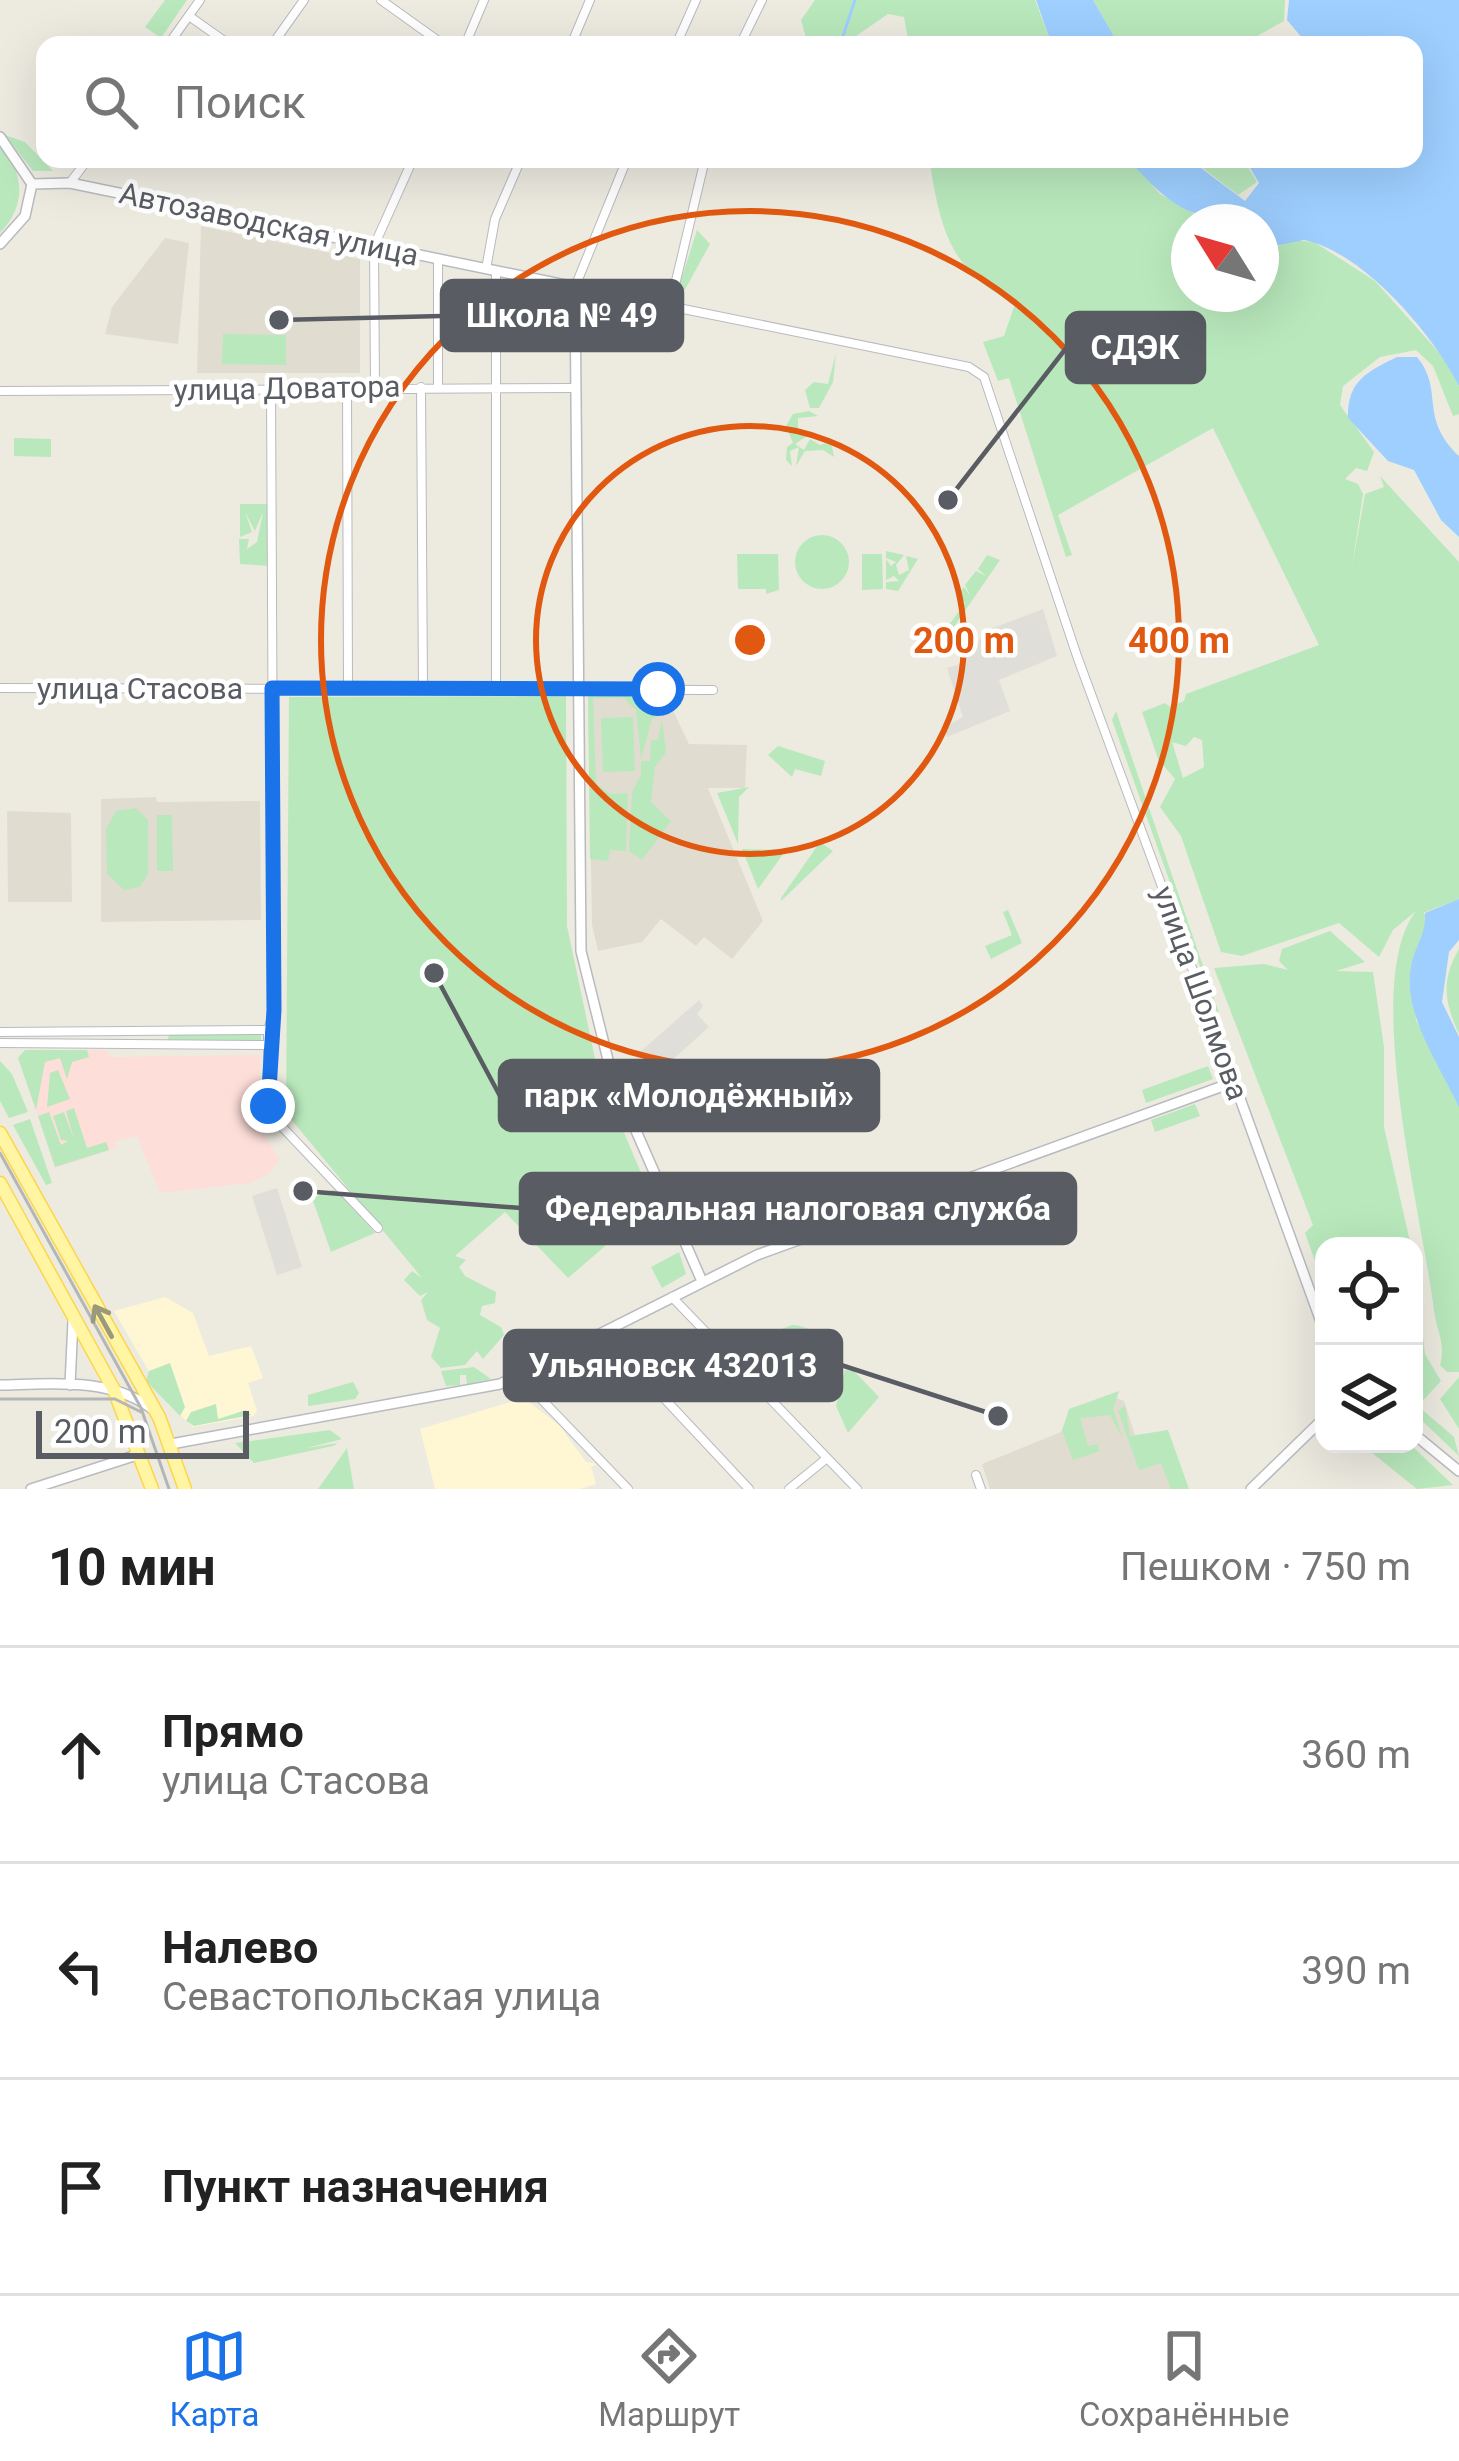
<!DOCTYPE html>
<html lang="ru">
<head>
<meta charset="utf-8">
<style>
	body { margin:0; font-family:Roboto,sans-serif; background:#f6f6f6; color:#222 }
	.controls { position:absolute; right:36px; bottom:36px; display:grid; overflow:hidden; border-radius:24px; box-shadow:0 12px 48px #0002 }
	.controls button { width:108px; height:108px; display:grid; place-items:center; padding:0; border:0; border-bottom:3px solid #e0e0e0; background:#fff; color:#222; font:60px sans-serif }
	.compass { position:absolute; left:1171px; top:204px; width:108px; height:108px; border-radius:50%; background:#fff; box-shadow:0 12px 48px #0002; rotate:307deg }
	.scale { position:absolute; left:36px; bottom:30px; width:213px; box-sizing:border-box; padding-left:12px; border:6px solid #595c62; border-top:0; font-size:33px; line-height:42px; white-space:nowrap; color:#595c62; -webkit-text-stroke:9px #fff; paint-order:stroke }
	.stop { position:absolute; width:36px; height:36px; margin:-27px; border:9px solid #1a73e8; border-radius:50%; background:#fff }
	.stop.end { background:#1a73e8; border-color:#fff; box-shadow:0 3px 12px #0008 }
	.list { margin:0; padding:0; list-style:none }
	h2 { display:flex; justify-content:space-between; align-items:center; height:156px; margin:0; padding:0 48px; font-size:51px }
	h2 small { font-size:39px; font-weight:400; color:#767676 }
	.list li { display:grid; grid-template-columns:78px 1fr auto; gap:36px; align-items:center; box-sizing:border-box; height:216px; padding:0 48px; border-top:3px solid #e0e0e0 }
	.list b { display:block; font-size:45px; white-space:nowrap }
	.list p { margin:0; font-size:39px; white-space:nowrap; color:#767676 }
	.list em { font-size:39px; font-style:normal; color:#767676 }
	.icon { flex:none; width:66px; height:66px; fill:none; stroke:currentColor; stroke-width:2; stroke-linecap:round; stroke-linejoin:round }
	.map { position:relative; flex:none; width:1459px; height:1489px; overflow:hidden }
	.search { position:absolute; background:#fff; box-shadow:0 12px 48px #0002; left:36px; right:36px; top:36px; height:132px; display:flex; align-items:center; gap:30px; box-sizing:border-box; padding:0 42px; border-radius:24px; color:#767676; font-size:45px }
	.sheet { height:804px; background:#fff }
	nav { display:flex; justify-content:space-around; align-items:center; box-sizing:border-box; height:168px; border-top:3px solid #e0e0e0; background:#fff; font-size:33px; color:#767676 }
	nav a { display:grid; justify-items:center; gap:6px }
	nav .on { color:#1a73e8 }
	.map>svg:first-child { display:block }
	.commercial { fill:#fff7d3 }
	.industrial { fill:#e0ded8 }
	.education { fill:#e0ddd0 }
	.medical { fill:#fdded9 }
	.green { fill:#b9e8bc; fill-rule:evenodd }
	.water { fill:#9ecfff }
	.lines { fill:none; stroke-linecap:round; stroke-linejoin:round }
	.stream { stroke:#9ecfff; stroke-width:3 }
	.minor-casing { stroke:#b8bac0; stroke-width:10 }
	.tertiary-casing { stroke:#b8bac0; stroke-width:12 }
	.primary-casing { stroke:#fdd549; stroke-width:15 }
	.minor { stroke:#fff; stroke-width:8 }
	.tertiary { stroke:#fff; stroke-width:9 }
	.primary { stroke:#fff5a3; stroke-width:12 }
	.tram { stroke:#b4b5b5; stroke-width:3 }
	.oneway { stroke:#9b997c }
	.route { stroke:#1a73e8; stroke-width:15 }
	.ring { fill:none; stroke:#e15910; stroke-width:6 }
	.labels { text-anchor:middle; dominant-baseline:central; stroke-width:9; stroke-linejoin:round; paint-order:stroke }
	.street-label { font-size:30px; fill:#595c62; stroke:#fff }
	.centre { fill:#e15910; stroke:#fff; stroke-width:6 }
	.ring-label { font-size:36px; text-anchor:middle; font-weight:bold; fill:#e15910; stroke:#fff; stroke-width:9; stroke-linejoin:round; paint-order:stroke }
	.leader { fill:none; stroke:#595c62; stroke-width:4.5 }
	.callout-dot { fill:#595c62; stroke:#fff; stroke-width:4.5 }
	.callout { fill:#595c62; stroke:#595c62; stroke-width:4.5 }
	.callout-label { font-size:33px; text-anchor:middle; font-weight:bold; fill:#fff }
</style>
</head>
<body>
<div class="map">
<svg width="1459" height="1489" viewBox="0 0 1459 1489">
	<rect width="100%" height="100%" fill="#edebe0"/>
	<path class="commercial" d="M165 1297 193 1313 209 1356 251 1346 263 1378 248 1383 257 1411 253 1416 193 1427 168 1404 114 1311Z
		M524 1398 560 1426 586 1462 596 1464 591 1467 596 1484 580 1489H435L420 1429Z"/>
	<path class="industrial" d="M1043 609 1057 656 999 680 1010 711 947 737 943 728 963 717 947 668 960 664 987 630Z
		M699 1000 703 1006 697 1014 709 1027 658 1073 651 1072 640 1052Z
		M277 1188 302 1267 277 1275 252 1196Z"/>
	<path class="education" d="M201 226 360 259V373H197Z
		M165 238 189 243 178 344 105 334 112 307Z
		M588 693 665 694 689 744 747 745 745 788H708L763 921 732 959 704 937 696 946 661 919 642 942 598 951 592 925Z
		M156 797 157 802 260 801 261 920 101 922V799Z
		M7 811 71 813 72 902H8Z
		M1116 1398 1124 1401 1135 1435 1155 1436 1174 1489H990L982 1464 1061 1432 1067 1418Z"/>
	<path class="medical" d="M25 1050H107L110 1057 260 1055 259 1127 280 1160 267 1175 250 1183 160 1193 137 1136 114 1142 116 1148 55 1168 18 1058Z"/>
	<path class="green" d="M165 0H187L161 38 145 27Z
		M815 0H1035L1052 45H909L904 17 888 14 843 45H808L801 20Z
		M1093 0H1285L1284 21 1241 45H1119Z
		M5 135 25 142 53 171H33Z
		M0 142C22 171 29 203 0 233Z
		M929 159H1129L1160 194 1208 222H1189V294H1261V249L1271 251 1288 240 1314 242 1375 281 1451 366 1459 386V414L1453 416 1433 366 1416 350 1380 357 1343 386 1340 405 1374 452 1367 471 1356 468 1345 479 1358 484 1363 494 1352 567 1365 494 1384 487 1380 476 1459 562V899L1423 913 1430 918 1414 962 1413 991 1416 1020 1459 1100V1372H1447L1440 1365C1446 1344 1437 1332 1434 1311 1424 1223 1360 982 1416 911L1393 930 1379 957 1339 923 1242 956 1221 952 1181 836 1160 807 1175 779 1158 759 1142 712 1165 703 1170 707 1184 701 1186 694 1319 645 1213 428 1058 515 1072 555 1066 557 1009 378 998 381 983 342 1004 336 1015 304C948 269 941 229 929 159ZM1194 737 1202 740 1204 767 1183 778 1172 742 1186 746Z
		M1191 159H1243L1257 182 1238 195Z
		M697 230 710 244 682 295 678 290Z
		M223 334 286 335V365L222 364Z
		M836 353 833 382 819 408H810L805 390 814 382 828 384Z
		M809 411 818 416 798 418V431L807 436 795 444 804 450 810 439 820 445 831 441 834 457 823 450 805 451 796 466 799 447 790 451 792 466 786 460 787 447 793 443 786 426 793 414Z
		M14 438 51 439V457L14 456Z
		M240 504H269L270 566 240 564 239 539H249L247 549 257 542 263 512 255 531 245 512 252 532 240 537Z
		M795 562a27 27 0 1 1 54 0a27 27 0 1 1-54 0Z
		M886 551 904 555 896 565 899 575 909 570 906 556 918 559 898 591 886 589V582L899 581 894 576 886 580V559L891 566 896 562 886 558Z
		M737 554H778L779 590 766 594V589H738Z
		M862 554H882L883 589 862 590Z
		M987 555 1000 560 940 647 935 644 965 603 958 595 964 587 971 597 965 585 976 571 986 576 978 569Z
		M588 693 657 695 660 715 652 719 641 759 636 710 624 698H593L596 784 611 794 628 793 626 851 610 850 608 861 590 859Z
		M566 696 567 926 597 1068 654 1204 568 1278 505 1212 455 1256 466 1260 459 1267 465 1276 496 1292 495 1303 482 1306 480 1315 501 1327 504 1335 483 1359 477 1351 465 1365 441 1368 431 1357 440 1328 427 1320 421 1300 428 1292 420 1296 404 1280 412 1271 422 1278 286 1113 289 697Z
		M1116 711 1219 1013 1217 1014 1112 720Z
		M633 717 635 771 603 772 601 718Z
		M662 719 666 752 655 767 651 802 671 821 642 860 629 851 632 792 641 775V761H650L651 740H658Z
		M778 746 825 761 821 776 795 769 792 777 768 755Z
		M749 787 739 797 738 844 717 793Z
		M136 808 148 820V874L140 887 124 890 107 874 106 829 116 811Z
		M157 815H172L173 871H157Z
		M820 842 833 851 781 901V898Z
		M742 849 786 850 758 889Z
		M1008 910 1022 943 991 959 985 946 1012 935 1003 912Z
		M1330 931 1365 962 1336 971 1373 972 1384 1047V1127L1411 1246H1324V1287L1305 1233 1313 1225 1214 968 1264 964 1288 970 1279 961 1282 949Z
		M1459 949V1034C1444 1002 1441 980 1459 949Z
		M169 1034H261V1040H168Z
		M25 1050H87L89 1057 72 1062 67 1079 60 1058 45 1062 36 1110 18 1058Z
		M0 1061 12 1074 28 1112 9 1118 0 1101Z
		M1208 1066 1213 1079 1146 1103 1142 1090Z
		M58 1070 70 1099 47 1107 50 1073Z
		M754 1091 730 1133 718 1106Z
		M1195 1104 1200 1116 1155 1132 1151 1120Z
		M74 1108 87 1148 106 1142 109 1150 55 1167 38 1116 49 1112 61 1145 68 1141 61 1140 53 1116 64 1112 74 1140 66 1111Z
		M30 1119 52 1183 46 1185 13 1125Z
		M335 1189 375 1233 331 1252 312 1198Z
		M679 1252 686 1274 662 1288 651 1267Z
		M1414 1257 1425 1354 1441 1381 1418 1406 1454 1437 1459 1456 1414 1413Z
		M792 1325C813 1326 834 1343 840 1363L835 1370 823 1372 778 1356 769 1334Z
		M170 1363 185 1407 180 1416 146 1381 149 1371Z
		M474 1367 491 1379 467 1384 466 1375H460V1385L446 1386 441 1371Z
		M845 1370 854 1371 879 1397 848 1433 836 1406Z
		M1459 1377V1429L1440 1399Z
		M353 1382 359 1393 355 1399 308 1406V1395Z
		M1119 1391 1113 1409 1123 1439 1110 1415 1080 1418 1088 1446 1097 1444 1100 1451 1073 1460 1062 1431 1069 1409Z
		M216 1404 218 1419 246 1410 251 1415 194 1426 186 1421 191 1412Z
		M1125 1405 1130 1436 1168 1430 1189 1489H1171L1161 1463 1139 1470 1118 1411Z
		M330 1430 342 1439 307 1448 338 1443 333 1446 254 1463 235 1443Z
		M1361 1444H1410L1453 1485 1417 1489Z
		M347 1448 354 1489H318Z"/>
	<path class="water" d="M1036 0H1093L1119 45H1052Z
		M1289 0H1459V386C1434 336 1364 252 1304 240L1261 249V222C1193 222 1172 209 1128 159H1189L1245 201 1259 183 1245 159H1414V45H1308L1287 20Z
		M1397 357H1417C1445 391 1418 417 1459 456V537L1441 520 1414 470 1388 461 1348 418C1347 382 1366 372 1397 357Z
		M1459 899V940L1449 952 1442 1002 1459 1037V1107C1440 1066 1402 1013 1411 967 1414 947 1427 934 1425 913Z"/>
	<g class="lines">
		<path class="stream" d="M840 45 855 0"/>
		<defs>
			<path id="minor" d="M381 0 444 45
				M189 16 230 45
				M168 45 200 0
				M272 45 304 0
				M465 45 484 0
				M571 45 590 0
				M676 45 696 0
				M740 45 762 0
				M627 159 575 287 969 367 984 377 1077 656 1234 1082
				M70 183 88 159
				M438 259V387
				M486 269 495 219 521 159
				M496 271V688
				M670 306 705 159
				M347 386 348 688
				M375 386 374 246 413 159
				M421 387 423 688
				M271 388 274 1011 268 1030V1112L378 1228
				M0 391 575 388
				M0 688 713 690
				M0 1032 268 1030
				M0 1043 268 1045
				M672 1297 857 1489
				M603 1333 749 1489
				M520 1377 628 1489
				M976 1475 981 1489
				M789 1489 827 1458"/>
			<path id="tertiary" d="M0 137 32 184 25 216 0 244
				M32 184 70 183 575 287 581 951 612 1076 701 1279
				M0 1385C50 1384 109 1377 151 1408
				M70 1385 73 1321
				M1414 1434 1459 1471
				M171 1444 500 1384 757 1255 1234 1082 1324 1330
				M31 1489 140 1454
				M1251 1489 1324 1418"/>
			<path id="primary" d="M0 1133 159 1417 185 1489
				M0 1183 114 1390 152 1489"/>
		</defs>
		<use href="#minor" class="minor-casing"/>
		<use href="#tertiary" class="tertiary-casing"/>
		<use href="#primary" class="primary-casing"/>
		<use href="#minor" class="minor"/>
		<use href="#tertiary" class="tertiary"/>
		<use href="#primary" class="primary"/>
		<path class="tram" d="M0 1153 141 1408 169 1489
			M0 1399H115L141 1412"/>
	</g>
	<defs><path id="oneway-shaft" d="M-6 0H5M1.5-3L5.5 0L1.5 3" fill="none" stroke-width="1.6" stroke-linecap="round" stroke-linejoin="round" transform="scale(3)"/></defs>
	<use class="oneway" href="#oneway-shaft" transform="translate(103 1321) rotate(-119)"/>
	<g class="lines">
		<path class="route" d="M268 1106 274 1010 272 688 658 689"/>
	</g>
	<g class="ring">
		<circle cx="750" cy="640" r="214"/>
		<circle cx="750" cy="640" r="429"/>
	</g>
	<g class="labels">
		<g class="street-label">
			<text transform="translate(269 224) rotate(12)">Автозаводская улица</text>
			<text transform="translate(287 388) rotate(-1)">улица Доватора</text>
			<text x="140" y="688">улица Стасова</text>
			<text transform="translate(1201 993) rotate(70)">улица Шолмова</text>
		</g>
	</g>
	<circle cx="750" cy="640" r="18" class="centre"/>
	<g class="ring-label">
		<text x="964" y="653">200 m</text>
		<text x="1179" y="653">400 m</text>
	</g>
	<path class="leader" d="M279 320L442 316M948 500L1067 347M434 973L500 1096M303 1191L521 1208M998 1416L841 1365"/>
	<g class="callout-dot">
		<circle cx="279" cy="320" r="12"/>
		<circle cx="948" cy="500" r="12"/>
		<circle cx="434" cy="973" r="12"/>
		<circle cx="303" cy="1191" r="12"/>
		<circle cx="998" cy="1416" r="12"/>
	</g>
	<g class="callout">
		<rect x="442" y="281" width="240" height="69" rx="12"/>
		<rect x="1067" y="313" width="137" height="69" rx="12"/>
		<rect x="500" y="1061" width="378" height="69" rx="12"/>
		<rect x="521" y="1174" width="554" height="69" rx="12"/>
		<rect x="505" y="1331" width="336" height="69" rx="12"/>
	</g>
	<g class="callout-label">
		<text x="562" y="327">Школа № 49</text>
		<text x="1135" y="359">СДЭК</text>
		<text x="689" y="1107">парк «Молодёжный»</text>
		<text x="798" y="1220">Федеральная налоговая служба</text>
		<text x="673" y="1377">Ульяновск 432013</text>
	</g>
</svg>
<div class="controls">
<button><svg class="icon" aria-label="locate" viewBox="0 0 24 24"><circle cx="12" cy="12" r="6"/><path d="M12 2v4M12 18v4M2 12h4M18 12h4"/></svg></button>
<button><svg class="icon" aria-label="layers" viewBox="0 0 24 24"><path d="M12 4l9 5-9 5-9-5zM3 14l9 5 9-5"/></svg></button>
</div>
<svg class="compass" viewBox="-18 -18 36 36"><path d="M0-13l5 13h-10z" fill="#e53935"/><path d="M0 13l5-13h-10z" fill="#767676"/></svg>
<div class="scale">200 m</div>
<div class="stop" style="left:658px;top:689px"></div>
<div class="stop end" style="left:268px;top:1106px"></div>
<div class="search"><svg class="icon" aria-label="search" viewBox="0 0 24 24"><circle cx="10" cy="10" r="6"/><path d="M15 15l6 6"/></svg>Поиск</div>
</div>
<section class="sheet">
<h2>10 мин<small>Пешком · 750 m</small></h2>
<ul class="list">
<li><svg class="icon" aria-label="ahead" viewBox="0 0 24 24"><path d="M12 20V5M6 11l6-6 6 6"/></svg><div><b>Прямо</b><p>улица Стасова</p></div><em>360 m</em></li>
<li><svg class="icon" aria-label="left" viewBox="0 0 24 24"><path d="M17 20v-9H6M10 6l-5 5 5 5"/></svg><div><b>Налево</b><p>Севастопольская улица</p></div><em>390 m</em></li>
<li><svg class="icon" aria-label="arrive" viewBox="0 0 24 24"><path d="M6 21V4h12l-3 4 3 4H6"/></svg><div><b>Пункт назначения</b></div></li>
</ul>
</section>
<nav>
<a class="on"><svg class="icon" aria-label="map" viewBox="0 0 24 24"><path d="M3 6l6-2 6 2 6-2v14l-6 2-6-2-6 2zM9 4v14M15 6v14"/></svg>Карта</a>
<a><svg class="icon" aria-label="directions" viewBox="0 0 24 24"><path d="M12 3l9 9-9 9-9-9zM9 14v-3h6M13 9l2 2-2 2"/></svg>Маршрут</a>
<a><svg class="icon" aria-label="saved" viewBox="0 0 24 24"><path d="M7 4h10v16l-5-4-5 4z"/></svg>Сохранённые</a>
</nav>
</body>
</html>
